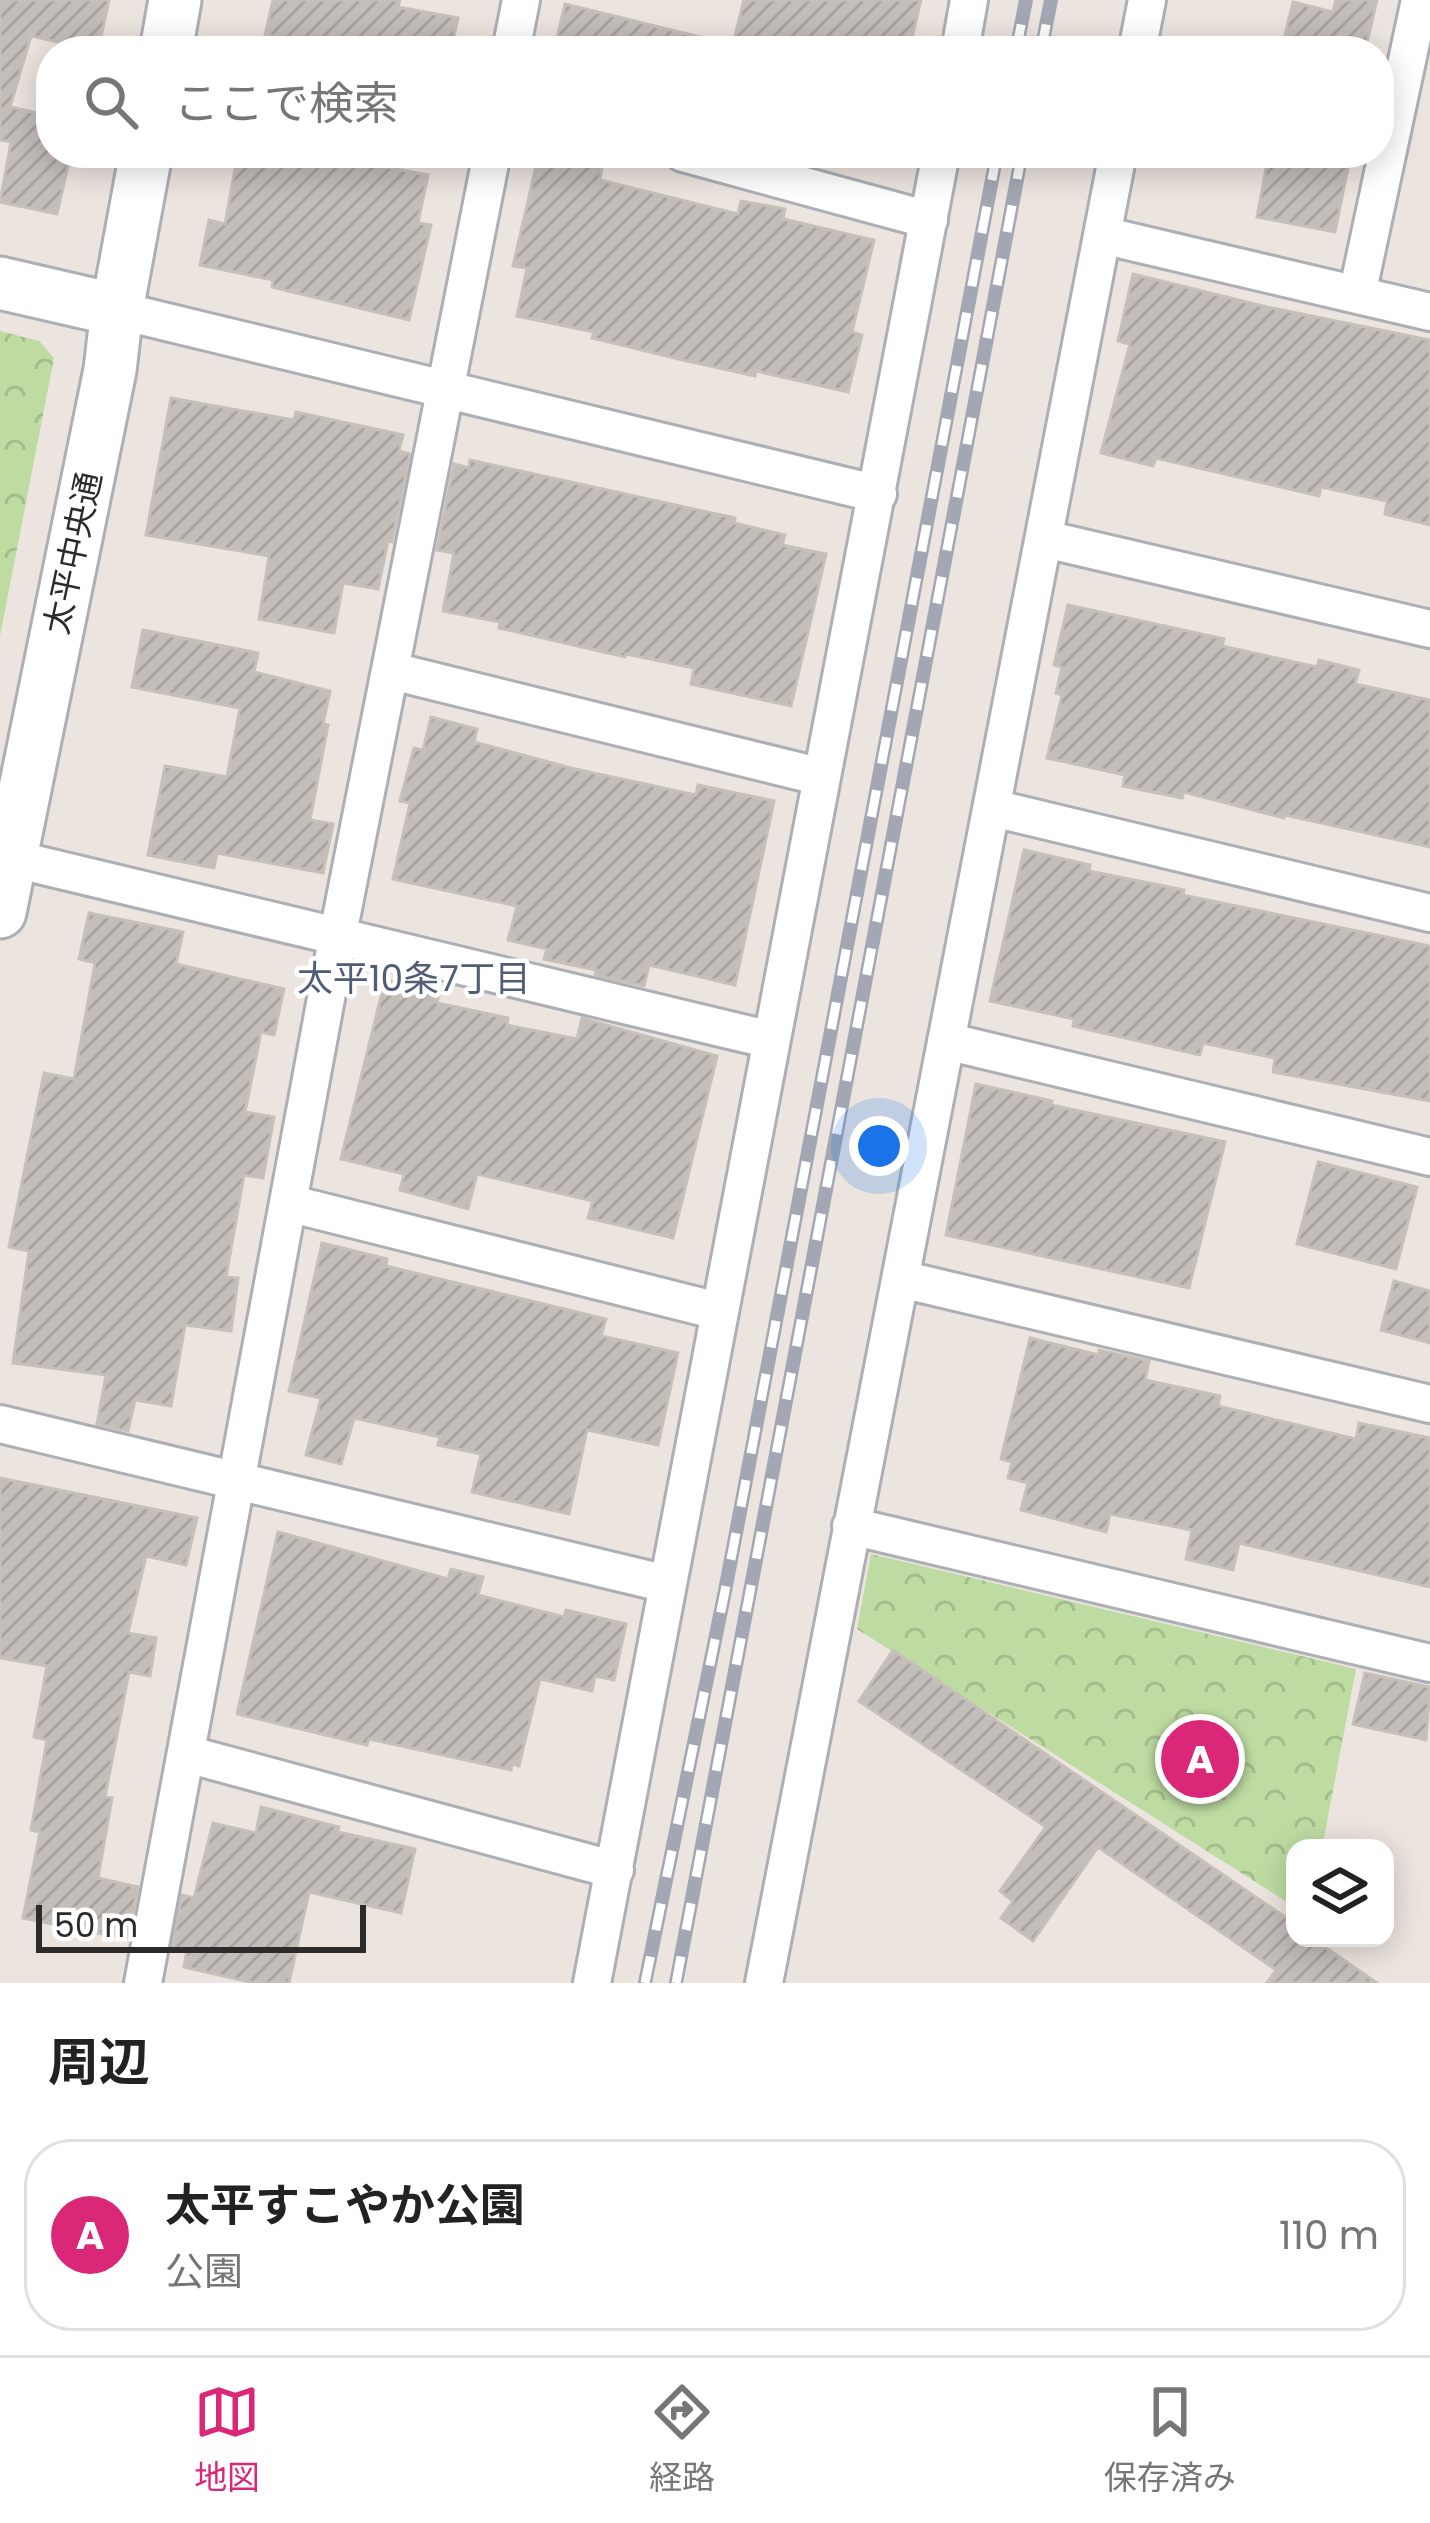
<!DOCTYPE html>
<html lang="ja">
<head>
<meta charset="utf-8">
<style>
	body { margin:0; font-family:Poppins,"Noto Sans JP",sans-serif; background:#f6f6f6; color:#222 }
	.controls { position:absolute; right:36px; bottom:36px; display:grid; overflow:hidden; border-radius:24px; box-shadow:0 6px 30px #0003 }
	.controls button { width:108px; height:108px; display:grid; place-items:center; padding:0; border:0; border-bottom:3px solid #e0e0e0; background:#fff; color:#222; font:60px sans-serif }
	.scale { position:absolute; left:36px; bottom:30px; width:330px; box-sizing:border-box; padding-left:12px; border:6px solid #2b2b2b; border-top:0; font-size:33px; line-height:42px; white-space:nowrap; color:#2b2b2b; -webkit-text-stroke:9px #fff; paint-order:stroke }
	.you { position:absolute; left:879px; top:1146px; width:42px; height:42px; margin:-30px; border:9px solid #fff; border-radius:50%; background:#1a73e8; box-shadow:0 0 0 18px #1a73e833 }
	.badge { display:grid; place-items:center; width:78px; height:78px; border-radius:50%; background:#db2777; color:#fff; font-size:39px; font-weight:700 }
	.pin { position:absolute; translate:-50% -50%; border:6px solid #fff; box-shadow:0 3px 12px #0006 }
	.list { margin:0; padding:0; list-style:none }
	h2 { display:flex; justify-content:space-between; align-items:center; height:156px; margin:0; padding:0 48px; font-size:51px }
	h2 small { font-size:39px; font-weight:400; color:#767676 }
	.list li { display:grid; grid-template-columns:78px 1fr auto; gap:36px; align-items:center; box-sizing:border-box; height:192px; margin:0 24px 24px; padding:0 24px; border:3px solid #e0e0e0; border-radius:48px }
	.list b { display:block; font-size:45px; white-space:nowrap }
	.list p { margin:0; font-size:39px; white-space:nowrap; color:#767676 }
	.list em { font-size:39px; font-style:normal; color:#767676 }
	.icon { flex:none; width:66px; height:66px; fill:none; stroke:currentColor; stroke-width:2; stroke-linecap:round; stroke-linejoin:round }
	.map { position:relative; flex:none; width:1430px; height:1983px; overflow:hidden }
	.search { position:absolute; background:#fff; box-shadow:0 6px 30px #0003; left:36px; right:36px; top:36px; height:132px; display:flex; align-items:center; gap:30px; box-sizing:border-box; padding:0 42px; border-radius:48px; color:#767676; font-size:45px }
	.sheet { height:372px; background:#fff }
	nav { display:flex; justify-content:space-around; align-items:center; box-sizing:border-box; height:168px; border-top:3px solid #e0e0e0; background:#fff; font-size:33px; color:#767676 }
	nav a { display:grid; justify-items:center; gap:6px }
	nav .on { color:#db2777 }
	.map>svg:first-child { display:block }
	.park { fill:url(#park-crowns) }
	.building { fill:url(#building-hatch); stroke:#c7c0b9; stroke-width:3 }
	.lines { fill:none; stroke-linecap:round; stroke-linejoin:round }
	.street-casing { stroke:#acafb6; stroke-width:42 }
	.secondary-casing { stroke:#acafb6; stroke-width:57 }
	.street { stroke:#fff; stroke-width:36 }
	.secondary { stroke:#fff; stroke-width:51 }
	.rail-casing { stroke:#a2a7b3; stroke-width:14 }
	.rail { stroke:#fff; stroke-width:9; stroke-dasharray:27; stroke-linecap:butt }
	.labels { text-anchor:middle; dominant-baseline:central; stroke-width:9; stroke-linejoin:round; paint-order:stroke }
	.street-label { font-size:33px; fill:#2b2b2b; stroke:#fff }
	.neighbourhood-label { font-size:36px; fill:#505d77; stroke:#fff }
</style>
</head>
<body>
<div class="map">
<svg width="1430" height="1983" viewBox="0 0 1430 1983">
	<defs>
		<pattern id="park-crowns" width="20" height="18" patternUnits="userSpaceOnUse" patternTransform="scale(3)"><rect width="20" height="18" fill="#bedca2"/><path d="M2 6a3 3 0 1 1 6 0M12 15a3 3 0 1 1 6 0" fill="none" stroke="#a3bd8c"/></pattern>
		<pattern id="building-hatch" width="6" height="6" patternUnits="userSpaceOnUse" patternTransform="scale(3)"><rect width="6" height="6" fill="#c4bebb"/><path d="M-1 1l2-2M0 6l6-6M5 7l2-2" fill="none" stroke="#a9a3a1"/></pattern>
	</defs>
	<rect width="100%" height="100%" fill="#ece4df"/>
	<path class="park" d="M0 331 39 341 54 358 0 636Z
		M871 1554 1356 1669 1322 1848H1295V1907L857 1629Z"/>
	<path class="building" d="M0 0H109L98 51 31 36 10 107 51 116V153H71L57 214 0 202 11 142 0 140Z
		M273 0H400L398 7 458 18 451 51H348L265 35Z
		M744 0H921L909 51H731Z
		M1336 0H1377L1365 51H1281L1293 2 1333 12Z
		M565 4 704 38 703 51H573L575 42 557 37Z
		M238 153H308L428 175 418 223 431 225 409 320 272 287 273 280 200 265 209 220 225 224Z
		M539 153H582L579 163 602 168 600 180 738 214 741 201 785 209 783 219 874 240 852 332 862 335 848 392 756 371 755 376 683 360 592 338 594 332 517 316 527 268 513 266Z
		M1269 153H1351L1335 232 1257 217Z
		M1133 274 1267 307 1430 340V525L1385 514 1387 501 1321 487 1319 496 1156 458 1153 466 1101 453 1130 344 1118 341Z
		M171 398 294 420 296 412 403 435 399 451 410 454 392 542 388 541 378 589 343 583 334 633 259 619 269 556 146 535Z
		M470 460 735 518 734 523 785 535 782 545 826 554 791 706 691 684 694 668 626 654 625 657 499 628 500 622 443 611 454 553 437 550 454 464 469 468Z
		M1068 605 1224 639 1222 646 1317 667 1319 660 1359 670 1355 684 1430 700V847L1285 815 1284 818 1184 792 1182 798 1123 786 1125 775 1047 758 1062 695 1056 693 1062 667 1054 665Z
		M143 630 258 653 254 672 330 691 323 724 328 725 310 820 333 824 323 873 217 853 214 868 148 855 165 766 227 777 240 708 132 687Z
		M431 717 477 729 474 742 575 769 696 795 698 785 774 801 735 985 649 965 644 986 595 975 596 970 544 959 547 949 508 940 517 906 393 879 410 803 400 801 414 748 423 750Z
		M1024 850 1090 865 1089 871 1184 890 1183 895 1430 946V1101L1273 1072 1275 1058 1203 1043 1200 1055 1073 1026 1074 1019 990 1001Z
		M89 913 183 932 176 964 284 989 274 1035 261 1032 245 1112 274 1117 263 1178 244 1175 226 1277 238 1278 231 1331 185 1325 171 1406 135 1400 128 1431 97 1424 106 1375 13 1363 29 1251 9 1247 44 1073 74 1079 95 963 79 959Z
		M385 980 439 994 437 1003 508 1018 507 1025 577 1039 582 1018 717 1056 673 1238 588 1218 593 1201 477 1174 468 1209 400 1190 404 1174 341 1159Z
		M976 1084 1052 1101 1051 1105 1225 1142 1189 1288 946 1235Z
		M1318 1162 1417 1187 1396 1269 1297 1244Z
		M322 1243 387 1259 386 1266 606 1319 601 1336 678 1353 658 1445 587 1430 569 1514 472 1492 481 1454 438 1445 440 1437 354 1418 341 1464 306 1455 321 1398 289 1391Z
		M1394 1281 1430 1291V1343L1381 1330Z
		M1030 1338 1099 1355V1350L1149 1361 1145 1380 1220 1396 1218 1406 1356 1439 1359 1423 1430 1438V1587L1239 1543 1233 1570 1186 1559 1192 1530 1110 1514 1106 1532 1021 1510 1028 1483 1008 1478 1012 1462 1001 1459Z
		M0 1478 197 1518 186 1565 146 1556 128 1633 156 1638 150 1676 129 1672 105 1797 112 1798 98 1878 138 1887 128 1939 23 1918 40 1832 31 1830 47 1740 34 1737 47 1666 0 1658Z
		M278 1532 448 1579 451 1569 483 1577 478 1595 564 1617 566 1610 626 1624 614 1680 595 1676 592 1691 540 1679 519 1766 512 1764 511 1770 369 1739 367 1745 237 1714Z
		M893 1650 1294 1923 1295 1938H1312L1377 1983H1267L1276 1970 1098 1847 1033 1941 1001 1918 1013 1901 1000 1891 1046 1827 859 1701Z
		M1365 1673 1430 1687 1426 1740 1353 1724Z
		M261 1807 339 1827 338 1832 415 1849 401 1913 309 1892 289 1983H254L184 1967 187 1950 172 1947 182 1895 194 1898 213 1823 256 1833Z"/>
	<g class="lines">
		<defs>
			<path id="street" d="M511 51 521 0
				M960 51 969 0
				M1137 51 1147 0
				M683 153 929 220
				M1102 235 1430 312
				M1357 295 1420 0
				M117 310 878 494
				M1045 539 1430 629
				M392 671 822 777
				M993 808 1430 913
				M10 858 771 1040
				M946 1041 1430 1157
				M288 1203 718 1311
				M901 1279 1430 1404
				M0 1424 667 1584
				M851 1526 1430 1663
				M187 1754 615 1870
				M143 1983 338 934 492 153
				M592 1983 941 153
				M764 1983 1118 153"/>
			<path id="secondary" d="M166 51 175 0
				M0 283 117 310 110 370 0 912
				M117 310 146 153"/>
		</defs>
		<use href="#street" class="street-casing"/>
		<use href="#secondary" class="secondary-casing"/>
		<use href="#street" class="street"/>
		<use href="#secondary" class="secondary"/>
		<defs>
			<path id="rail" d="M1016 51 1026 0
				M1041 51 1051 0
				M645 1983 725 1591 997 153
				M676 1983 1022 153"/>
		</defs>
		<use href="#rail" class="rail-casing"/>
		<use href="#rail" class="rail"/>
	</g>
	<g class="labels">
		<g class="street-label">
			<text transform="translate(73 553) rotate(-78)">太平中央通</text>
		</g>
		<g class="neighbourhood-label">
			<text x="414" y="978">太平10条7丁目</text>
		</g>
	</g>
</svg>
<div class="controls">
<button><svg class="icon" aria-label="layers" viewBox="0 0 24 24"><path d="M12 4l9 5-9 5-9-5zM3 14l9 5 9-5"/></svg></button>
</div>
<div class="scale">50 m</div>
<div class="you"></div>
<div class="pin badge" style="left:1200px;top:1759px">A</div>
<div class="search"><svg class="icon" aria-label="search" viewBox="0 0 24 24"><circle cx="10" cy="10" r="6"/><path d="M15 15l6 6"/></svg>ここで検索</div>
</div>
<section class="sheet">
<h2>周辺<small></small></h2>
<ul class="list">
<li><span class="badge">A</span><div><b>太平すこやか公園</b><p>公園</p></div><em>110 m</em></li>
</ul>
</section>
<nav>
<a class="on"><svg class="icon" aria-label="map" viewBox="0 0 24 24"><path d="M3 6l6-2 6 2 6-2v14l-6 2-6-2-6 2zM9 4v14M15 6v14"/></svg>地図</a>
<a><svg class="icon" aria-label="directions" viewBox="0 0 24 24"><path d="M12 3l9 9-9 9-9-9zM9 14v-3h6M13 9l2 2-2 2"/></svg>経路</a>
<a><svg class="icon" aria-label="saved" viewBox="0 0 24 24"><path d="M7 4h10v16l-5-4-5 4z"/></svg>保存済み</a>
</nav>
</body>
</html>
